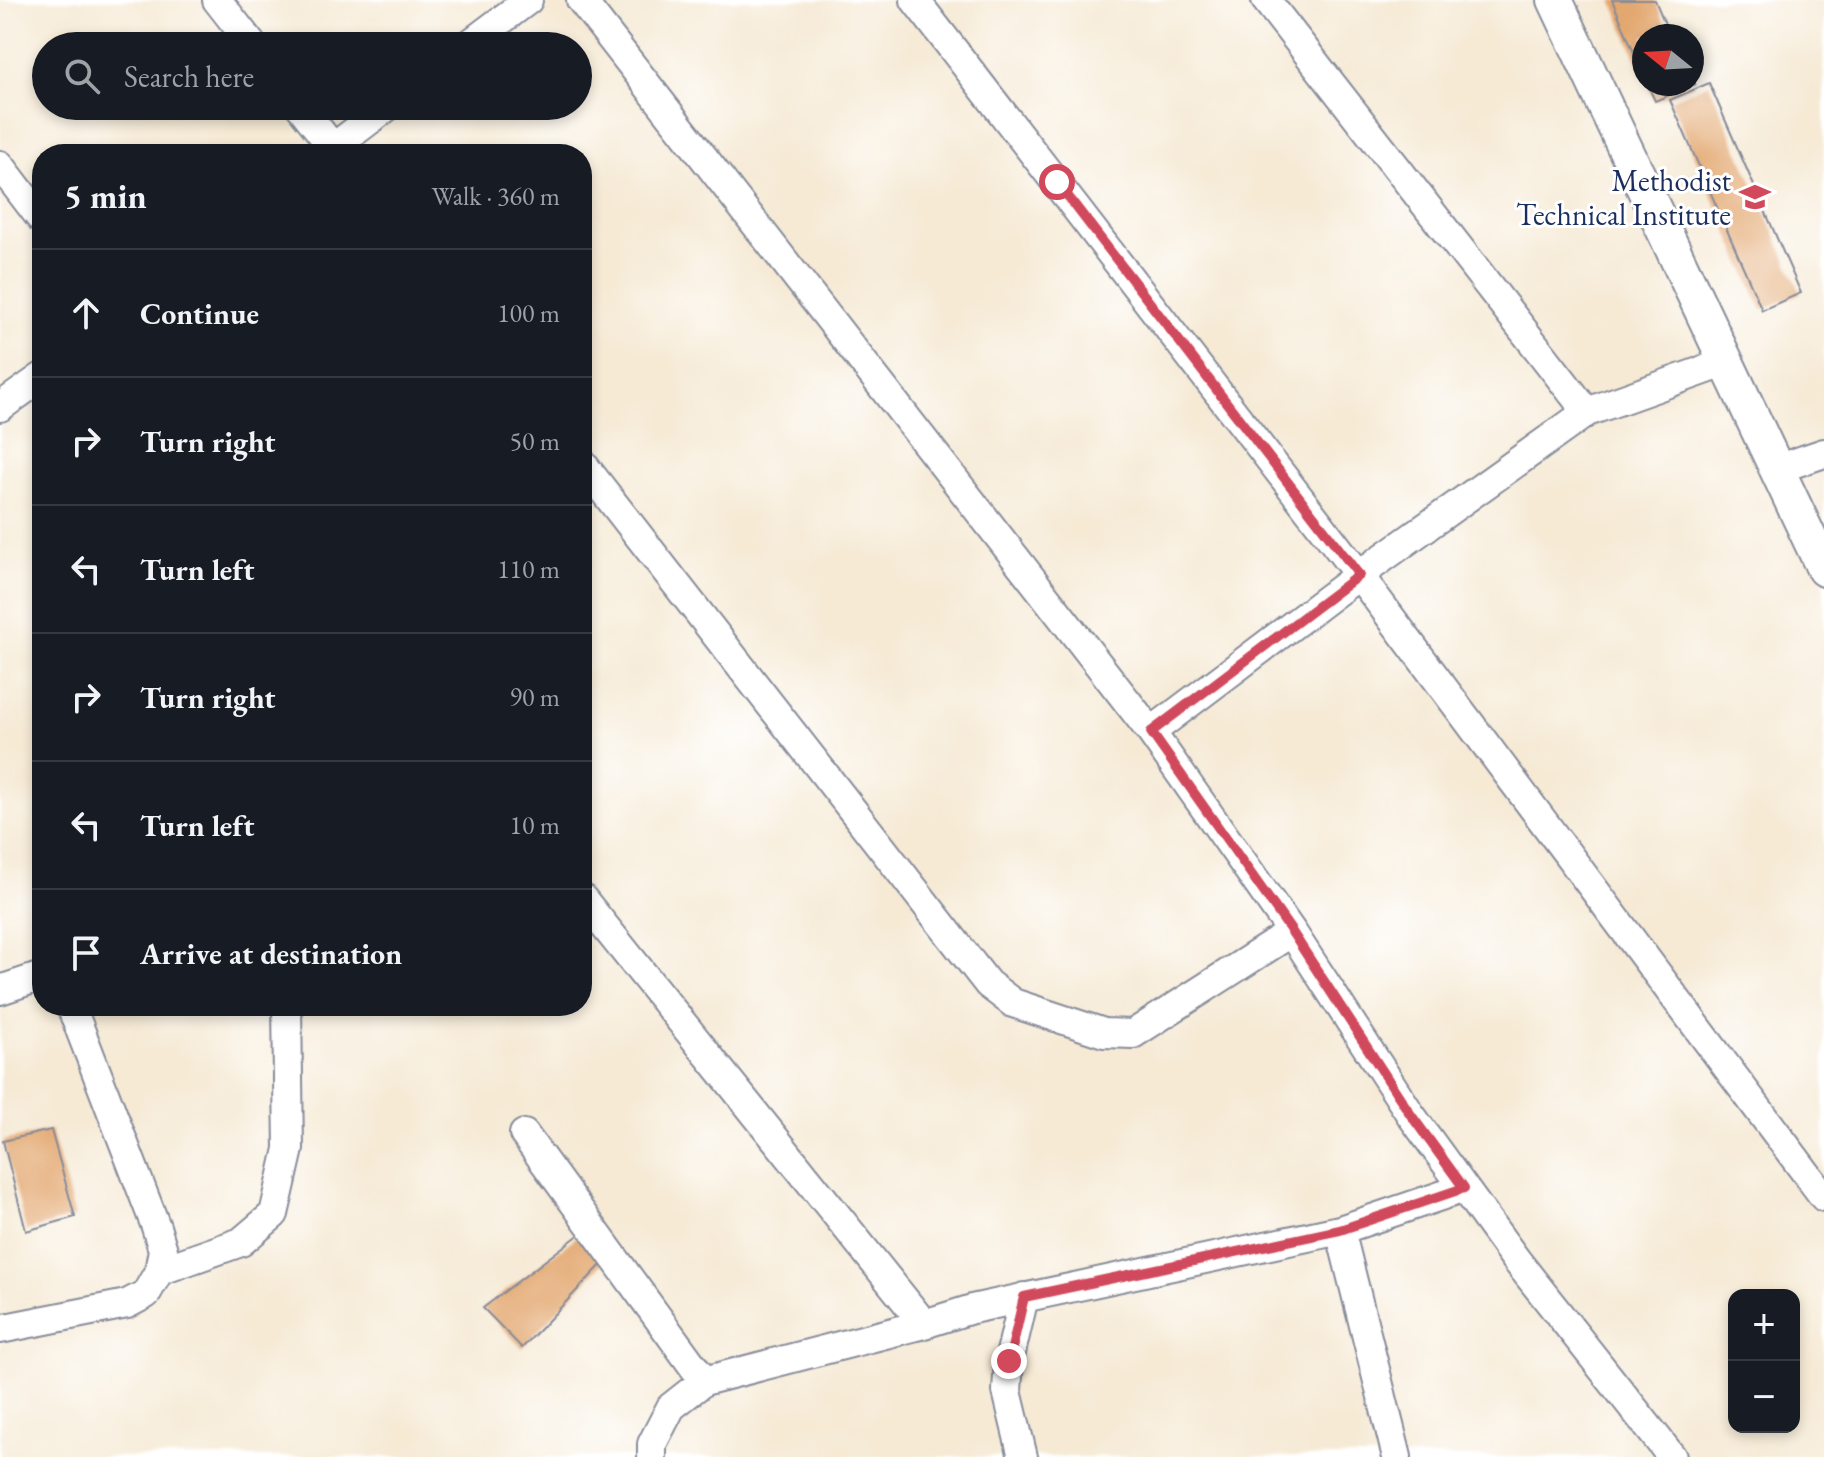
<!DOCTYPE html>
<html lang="en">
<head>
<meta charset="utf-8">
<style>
	body { margin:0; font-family:"EB Garamond",serif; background:#242831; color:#f1f3f6 }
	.controls { position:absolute; right:24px; bottom:24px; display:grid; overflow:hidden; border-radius:16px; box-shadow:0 4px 12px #0003 }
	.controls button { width:72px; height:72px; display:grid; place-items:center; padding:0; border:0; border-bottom:2px solid #363941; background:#171b24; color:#f1f3f6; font:40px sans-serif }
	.compass { position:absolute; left:1632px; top:24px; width:72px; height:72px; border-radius:50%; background:#171b24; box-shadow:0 4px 12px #0003; rotate:288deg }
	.stop { position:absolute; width:24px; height:24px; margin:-18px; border:6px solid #d1495b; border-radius:50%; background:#fff }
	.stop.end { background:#d1495b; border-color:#fff; box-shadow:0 2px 8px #0008 }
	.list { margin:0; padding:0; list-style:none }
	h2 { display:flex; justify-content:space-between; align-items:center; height:104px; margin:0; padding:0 32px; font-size:34px }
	h2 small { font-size:26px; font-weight:400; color:#9ea1a6 }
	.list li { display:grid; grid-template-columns:52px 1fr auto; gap:24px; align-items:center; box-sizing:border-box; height:128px; padding:0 32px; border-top:2px solid #363941 }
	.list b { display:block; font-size:30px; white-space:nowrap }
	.list em { font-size:26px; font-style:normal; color:#9ea1a6 }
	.icon { flex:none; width:44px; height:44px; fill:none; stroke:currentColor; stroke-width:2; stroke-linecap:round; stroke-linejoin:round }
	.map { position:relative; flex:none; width:1824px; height:1457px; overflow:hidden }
	.search { position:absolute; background:#171b24; box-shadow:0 4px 12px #0003; left:32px; top:32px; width:560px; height:88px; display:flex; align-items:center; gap:20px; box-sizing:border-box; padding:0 28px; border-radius:44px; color:#9ea1a6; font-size:30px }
	.panel { position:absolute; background:#171b24; box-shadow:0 4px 12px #0003; left:32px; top:144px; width:560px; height:872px; border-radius:32px }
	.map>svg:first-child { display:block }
	.building { fill:#e3a770 }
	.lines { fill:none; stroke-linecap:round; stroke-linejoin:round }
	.minor-casing { stroke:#888c9a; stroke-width:32 }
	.tertiary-casing { stroke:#888c9a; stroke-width:38 }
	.minor { stroke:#fff; stroke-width:28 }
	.tertiary { stroke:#fff; stroke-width:34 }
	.route { stroke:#d1495b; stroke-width:10 }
	.labels { text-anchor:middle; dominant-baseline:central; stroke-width:6; stroke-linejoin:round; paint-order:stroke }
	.poi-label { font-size:30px; fill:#1b2f5e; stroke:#fff; text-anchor:end }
</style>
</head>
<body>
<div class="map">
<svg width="1824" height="1457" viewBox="0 0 1824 1457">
	<rect width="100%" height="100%" fill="#fff"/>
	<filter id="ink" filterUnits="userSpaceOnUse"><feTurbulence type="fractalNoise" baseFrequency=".0125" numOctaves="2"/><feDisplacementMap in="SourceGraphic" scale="16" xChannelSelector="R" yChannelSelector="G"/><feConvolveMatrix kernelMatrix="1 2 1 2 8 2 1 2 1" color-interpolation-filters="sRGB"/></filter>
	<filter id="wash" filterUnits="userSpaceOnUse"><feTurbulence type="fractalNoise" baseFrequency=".006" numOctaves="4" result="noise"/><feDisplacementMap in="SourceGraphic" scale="32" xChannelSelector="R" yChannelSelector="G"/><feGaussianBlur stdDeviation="1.8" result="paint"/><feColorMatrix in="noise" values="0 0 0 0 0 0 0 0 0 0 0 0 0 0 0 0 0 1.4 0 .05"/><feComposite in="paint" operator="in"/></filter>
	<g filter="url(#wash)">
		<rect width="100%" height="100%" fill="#f6ead5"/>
		<g id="blocks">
			<path class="building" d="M1612 0H1655L1670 36H1644V76Z
				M1709 83 1801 293 1762 310 1670 100Z
				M1647 84H1696L1655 101Z
				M51 1130 75 1217 26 1231 3 1141Z
				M584 1231 603 1263 522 1348 483 1308Z"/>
		</g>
	</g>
	<g filter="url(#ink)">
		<use href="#blocks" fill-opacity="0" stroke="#888c9a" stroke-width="2"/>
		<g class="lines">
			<defs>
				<path id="minor" d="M217 0 253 46
					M581 0 1151 732 1292 932 1411 1115 1517 1261 1672 1457
					M915 0 1359 575 1824 1197
					M1266 0 1587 412
					M467 46 528 0
					M300 106 338 154
					M325 154 388 106
					M0 165 42 220
					M0 407 42 377
					M582 463 988 984 1013 1003 1104 1033 1133 1034 1292 932
					M1777 469 1824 453
					M1151 732 1359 575 1587 412 1727 362
					M582 898 924 1324
					M0 990 42 976
					M524 1134 704 1381
					M1340 1230 1397 1457
					M159 1271 241 1242 274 1214 289 1149 287 1006
					M0 1329 127 1304 146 1294 159 1271 163 1250 156 1227 71 1006
					M652 1457V1444L671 1407 704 1381 924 1324 972 1309 1340 1230 1464 1188
					M1023 1457 1007 1391 1009 1361 1024 1297"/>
				<path id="tertiary" d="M1555 0 1824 569"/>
			</defs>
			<use href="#minor" class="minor-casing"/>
			<use href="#tertiary" class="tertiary-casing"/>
			<use href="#minor" class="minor"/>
			<use href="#tertiary" class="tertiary"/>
		</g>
	</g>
	<g class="lines" filter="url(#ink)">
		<path class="route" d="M1009 1361 1024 1297 1340 1230 1464 1188 1411 1115 1292 932 1151 732 1359 575 1057 182"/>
	</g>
	<defs>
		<symbol id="school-bare" viewBox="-9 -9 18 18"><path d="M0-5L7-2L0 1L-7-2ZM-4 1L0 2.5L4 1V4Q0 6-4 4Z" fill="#d1495b" stroke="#fff" stroke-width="2.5" paint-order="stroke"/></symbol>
	</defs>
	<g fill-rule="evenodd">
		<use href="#school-bare" x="1733" y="175" width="44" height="44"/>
	</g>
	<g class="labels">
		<g class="poi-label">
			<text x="1731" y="180">Methodist<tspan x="1731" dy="34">Technical Institute</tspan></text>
		</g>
	</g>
</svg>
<div class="controls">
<button>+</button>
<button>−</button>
</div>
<svg class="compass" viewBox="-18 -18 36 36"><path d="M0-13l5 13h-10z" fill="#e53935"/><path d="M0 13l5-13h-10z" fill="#9ea1a6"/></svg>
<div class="stop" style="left:1057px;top:182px"></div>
<div class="stop end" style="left:1009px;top:1361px"></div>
<div class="search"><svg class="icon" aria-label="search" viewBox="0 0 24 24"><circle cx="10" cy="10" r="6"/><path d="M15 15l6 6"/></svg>Search here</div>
<section class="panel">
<h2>5 min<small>Walk · 360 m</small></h2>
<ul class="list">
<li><svg class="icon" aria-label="ahead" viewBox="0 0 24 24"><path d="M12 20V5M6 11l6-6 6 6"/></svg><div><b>Continue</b></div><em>100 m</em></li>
<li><svg class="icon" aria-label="right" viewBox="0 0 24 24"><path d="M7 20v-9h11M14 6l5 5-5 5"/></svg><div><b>Turn right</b></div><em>50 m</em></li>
<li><svg class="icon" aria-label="left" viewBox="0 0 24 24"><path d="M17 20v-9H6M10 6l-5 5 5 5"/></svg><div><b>Turn left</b></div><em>110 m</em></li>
<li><svg class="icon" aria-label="right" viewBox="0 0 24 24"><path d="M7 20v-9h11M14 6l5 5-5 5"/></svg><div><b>Turn right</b></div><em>90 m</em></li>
<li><svg class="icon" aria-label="left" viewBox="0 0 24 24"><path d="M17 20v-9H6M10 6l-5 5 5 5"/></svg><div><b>Turn left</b></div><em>10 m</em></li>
<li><svg class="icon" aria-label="arrive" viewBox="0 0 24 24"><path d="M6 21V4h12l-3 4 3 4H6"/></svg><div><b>Arrive at destination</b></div></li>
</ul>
</section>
</div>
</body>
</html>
